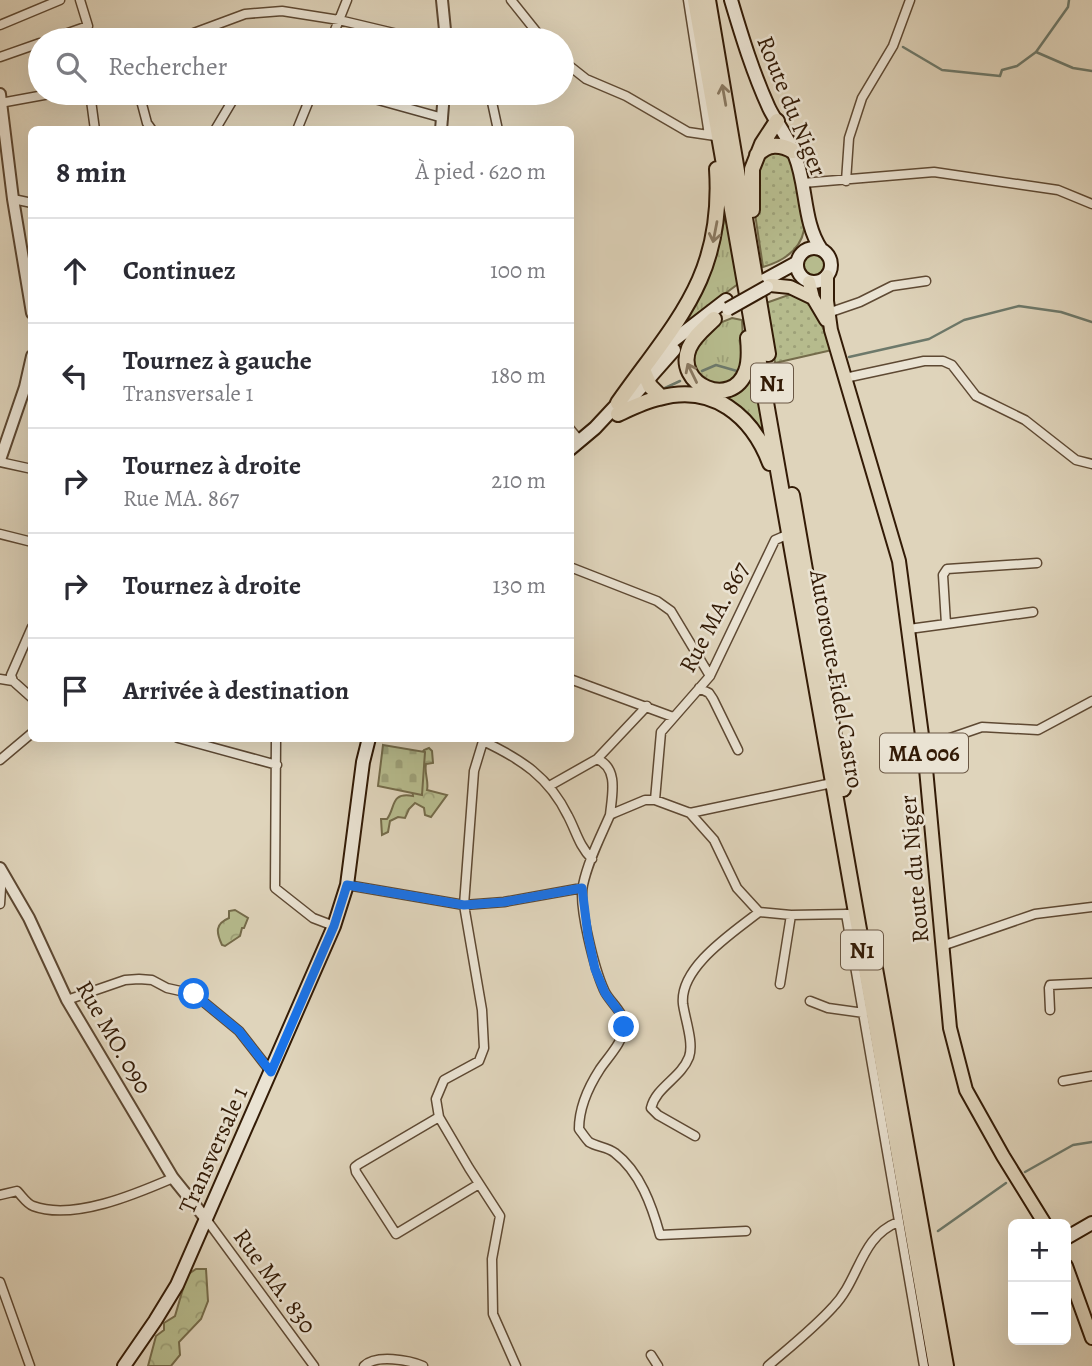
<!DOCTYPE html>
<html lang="fr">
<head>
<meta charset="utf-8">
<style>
	body { margin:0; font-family:Alegreya,serif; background:#f7f7f7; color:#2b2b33 }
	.controls { position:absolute; right:21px; bottom:21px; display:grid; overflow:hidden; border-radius:10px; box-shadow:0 7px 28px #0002 }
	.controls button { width:63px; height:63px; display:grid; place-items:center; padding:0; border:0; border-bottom:2px solid #e1e1e2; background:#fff; color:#2b2b33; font:35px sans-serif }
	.stop { position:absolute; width:21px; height:21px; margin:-16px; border:5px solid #1a73e8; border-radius:50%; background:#fff }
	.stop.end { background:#1a73e8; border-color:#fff; box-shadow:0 2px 7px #0008 }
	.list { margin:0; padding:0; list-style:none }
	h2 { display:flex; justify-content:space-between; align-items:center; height:91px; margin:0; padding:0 28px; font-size:30px }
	h2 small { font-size:23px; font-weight:400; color:#7c7c81 }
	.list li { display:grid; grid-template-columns:46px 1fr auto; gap:21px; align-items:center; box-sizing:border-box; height:105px; padding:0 28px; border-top:2px solid #e1e1e2 }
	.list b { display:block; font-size:26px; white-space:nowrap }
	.list p { margin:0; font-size:23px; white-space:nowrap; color:#7c7c81 }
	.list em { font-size:23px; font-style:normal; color:#7c7c81 }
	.icon { flex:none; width:38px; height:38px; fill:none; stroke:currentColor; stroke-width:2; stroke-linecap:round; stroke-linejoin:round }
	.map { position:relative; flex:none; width:1092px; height:1366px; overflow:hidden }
	.search { position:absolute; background:#fff; box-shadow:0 7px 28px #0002; left:28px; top:28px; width:546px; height:77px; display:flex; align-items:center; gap:18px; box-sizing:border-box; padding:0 24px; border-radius:38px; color:#7c7c81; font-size:26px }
	.panel { position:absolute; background:#fff; box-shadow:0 7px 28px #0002; left:28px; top:126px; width:546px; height:616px; border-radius:10px }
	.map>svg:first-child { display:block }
	.grass { fill:url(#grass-tufts); stroke:#746b4a; stroke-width:2 }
	.forest { fill:url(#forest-crowns); stroke:#746b4a; stroke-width:2 }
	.cemetery { fill:url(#cemetery-stones); stroke:#746b4a; stroke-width:2 }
	.garden { fill:url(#garden-dots); stroke:#746b4a; stroke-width:2 }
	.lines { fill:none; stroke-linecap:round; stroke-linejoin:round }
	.stream { stroke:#6d796b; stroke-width:2.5 }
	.minor-casing { stroke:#5e4933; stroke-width:11 }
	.tertiary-casing { stroke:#5e4933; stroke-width:14 }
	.secondary-casing { stroke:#331b06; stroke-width:16 }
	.primary-casing { stroke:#331b06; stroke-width:16 }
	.trunk-casing { stroke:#331b06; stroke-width:18 }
	.minor { stroke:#eae3d3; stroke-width:8 }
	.tertiary { stroke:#eae3d3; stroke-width:10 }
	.secondary { stroke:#eae3d3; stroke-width:12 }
	.primary { stroke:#dfd4bb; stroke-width:12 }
	.trunk { stroke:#dfd4bb; stroke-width:14 }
	.secondary-bridge-casing { stroke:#331b06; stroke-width:16; stroke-linecap:butt }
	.secondary-bridge { stroke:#eae3d3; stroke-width:12 }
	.oneway { stroke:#897860 }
	.route { stroke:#1a73e8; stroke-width:9 }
	.labels { text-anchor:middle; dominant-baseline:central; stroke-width:5; stroke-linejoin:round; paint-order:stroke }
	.shield { fill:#eae3d3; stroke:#6a5744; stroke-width:2 }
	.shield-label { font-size:23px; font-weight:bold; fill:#331b06 }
	.street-label { font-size:24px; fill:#331b06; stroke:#eae3d3 }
</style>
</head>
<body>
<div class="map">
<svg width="1092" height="1366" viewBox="0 0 1092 1366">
	<defs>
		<pattern id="grass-tufts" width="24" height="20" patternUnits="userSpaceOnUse" patternTransform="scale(1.75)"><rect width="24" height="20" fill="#b6bb8d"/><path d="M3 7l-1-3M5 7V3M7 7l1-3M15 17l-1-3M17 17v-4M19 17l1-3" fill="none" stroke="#9da078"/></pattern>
		<pattern id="forest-crowns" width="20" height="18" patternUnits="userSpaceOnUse" patternTransform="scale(1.75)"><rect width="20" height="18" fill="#b6bb8d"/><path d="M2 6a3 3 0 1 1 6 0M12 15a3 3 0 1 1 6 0" fill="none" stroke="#9da078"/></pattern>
		<pattern id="cemetery-stones" width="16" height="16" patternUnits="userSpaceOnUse" patternTransform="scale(1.75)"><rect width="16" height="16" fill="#b6bb8d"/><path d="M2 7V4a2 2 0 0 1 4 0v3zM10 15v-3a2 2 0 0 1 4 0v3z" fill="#9da078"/></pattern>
		<pattern id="garden-dots" width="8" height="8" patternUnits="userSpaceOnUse" patternTransform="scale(1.75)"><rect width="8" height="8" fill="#b6bb8d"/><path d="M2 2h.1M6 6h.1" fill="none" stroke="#9da078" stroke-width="1.8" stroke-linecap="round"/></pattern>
	</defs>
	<rect width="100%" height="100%" fill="#dfd4bb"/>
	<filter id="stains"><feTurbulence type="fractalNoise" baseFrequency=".00286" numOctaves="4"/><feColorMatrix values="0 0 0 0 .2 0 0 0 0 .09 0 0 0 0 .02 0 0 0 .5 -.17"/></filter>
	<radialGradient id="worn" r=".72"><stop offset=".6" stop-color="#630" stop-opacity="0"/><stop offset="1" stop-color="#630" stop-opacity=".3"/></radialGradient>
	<path class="grass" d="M726 204 738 284 678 328C707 285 721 256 726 204Z
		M799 266a14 14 0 1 1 28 0a14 14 0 1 1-28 0Z
		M732 318 742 320 744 361 741 377 713 388 693 371V349L717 324Z
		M753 354 766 438 715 396 726 395Z"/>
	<path class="forest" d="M429 748 432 751 433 763 426 764C424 773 429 781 427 790L447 795 431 817 425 815 424 808 415 803 409 809 405 818 398 817 390 821 388 832 382 835 381 819H387C396 807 390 792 413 796L412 788 421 754 424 750Z
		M235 910 248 918 244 928H242L240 936 225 946 222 945C216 932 215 924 229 918V911Z
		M196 1269H206L208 1301 201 1319 179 1342 180 1355 171 1366H148L156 1336 164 1330V1323L175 1316 187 1275Z"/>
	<path class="cemetery" d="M383 745 425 752 422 795 378 786Z"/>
	<path class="garden" d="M768 150 792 156C803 203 825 249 763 267L755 214V170Z
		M794 293 814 306 832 350 775 363 766 303Z"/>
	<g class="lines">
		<path class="stream" d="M1069 0 1068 7 1036 52 1073 68 1092 71
			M903 47 942 70 1000 76 1002 70 1017 66 1036 52
			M849 357 929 339 964 320 1019 306 1061 312 1092 322
			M702 371 716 365 737 371
			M665 388 680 381
			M1025 1172 1073 1145 1092 1142
			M938 1231 1006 1183"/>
		<defs>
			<path id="minor" d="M511 0 543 40
				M688 0 709 135
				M0 25 60 0
				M48 40 88 26 80 0
				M175 40 245 14 282 11 339 20 423 40
				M331 40 347 0
				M0 57 40 43
				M562 60 586 79 626 96 688 132 715 136
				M90 93 95 130
				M139 93 147 123 152 130
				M353 93 443 118
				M490 93 498 130
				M0 103 55 93
				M215 130 237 93
				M297 130 312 93
				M846 181 849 138 862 98 893 46 910 0
				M803 183 934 172 1058 190 1092 204
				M13 199 32 203
				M828 313 860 302 892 286 926 281
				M845 378 924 361H943L952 365 976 396 1025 420 1076 460 1092 464
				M570 429 580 441
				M0 462 32 469
				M0 534 32 542
				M570 567 657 601 671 611 710 676
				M1033 612 946 624 943 575 947 569 1037 563
				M909 629 946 624
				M0 679 13 681 32 698
				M570 679 673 717
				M13 681 11 675 32 627
				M699 688 709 693 713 699 738 750
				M178 738 277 765
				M276 738 275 888 313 918 334 926
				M484 738 474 771 464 905 482 1010 484 1048 479 1061 444 1080 436 1099 439 1117 469 1168 500 1216 492 1259 493 1314 516 1366
				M483 741C521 759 549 777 568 816 576 831 579 846 592 859
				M924 747 982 727 1038 730 1092 701
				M597 759C619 768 612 795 610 815
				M0 760 32 733
				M551 785 597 759 647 706
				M655 800 661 732 710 676 775 540 789 534
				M690 813 714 840 737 888 759 912
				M347 885 464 905 504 902 582 888
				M0 904 2 872
				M846 914 924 1366
				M942 946 1035 914 1092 907
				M780 984 791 915
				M67 1000 125 980 139 979 152 980 167 988 194 994 239 1031 271 1072
				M810 1001 828 1008 864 1013
				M1050 1010 1049 988 1050 985 1092 983
				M1063 1081 1092 1076
				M439 1117 359 1164 355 1167 356 1172 396 1234 479 1184
				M695 1136 658 1115 651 1108C656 1087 681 1078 689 1057 694 1043 685 1019 683 1004 679 967 734 932 759 912L791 915 848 914
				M0 1195 17 1191C22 1196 27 1204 33 1206 73 1221 136 1194 173 1178
				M206 1219 314 1366
				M746 1231 660 1235C652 1206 640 1172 615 1153 608 1147 597 1147 589 1142 586 1139 582 1133 579 1129 579 1108 589 1086 600 1069 609 1056 623 1042 624 1027 625 1012 609 1002 604 990 595 970 578 906 583 885 588 861 600 838 610 815L614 813 645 800H655L690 813 832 783
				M0 1282 30 1366
				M651 1355 658 1366
				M364 1366C376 1354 409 1360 423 1366
				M768 1366C790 1347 814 1328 833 1307 860 1279 860 1237 898 1222"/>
			<path id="tertiary" d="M442 0 446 40
				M0 94 13 199 32 313
				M441 130 444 93
				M0 460 25 387 32 356
				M0 868 29 918 67 1000 173 1178 206 1219"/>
			<path id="secondary" d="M731 0C742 37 753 73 769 108 777 124 789 138 795 156 807 185 803 223 821 249
				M797 265a17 17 0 1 1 34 0a17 17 0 1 1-34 0Z
				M763 281 796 263
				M659 355 669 344 726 300
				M621 410 674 350
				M570 449 595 428 623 398
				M1066 1238 1092 1223
				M124 1366 155 1321 177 1285 334 926 347 885 363 762 369 738"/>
			<path id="primary" d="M827 276V301L831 330 899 561 925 758 950 1028 966 1090 1003 1156 1045 1224
				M809 282 813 298 826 320
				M770 285 790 287 813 298
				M1066 1266 1092 1338"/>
			<path id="trunk" d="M695 0 936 1366
				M708 0 768 354
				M757 155C768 143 780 144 793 151
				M752 210V169L762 144 777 121
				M714 319C705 328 694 336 689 348 674 385 732 410 746 371 750 361 749 349 748 338
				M644 372 650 386 661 397
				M618 403C676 321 724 277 717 169
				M618 414C631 408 645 401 659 398 713 383 752 416 770 463
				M792 495 843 789
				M871 946 946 1366"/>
		</defs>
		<use href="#minor" class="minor-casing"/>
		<use href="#tertiary" class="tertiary-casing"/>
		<use href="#secondary" class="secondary-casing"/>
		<use href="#primary" class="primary-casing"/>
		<use href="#trunk" class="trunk-casing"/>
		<use href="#minor" class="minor"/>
		<use href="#tertiary" class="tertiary"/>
		<use href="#secondary" class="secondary"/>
		<use href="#primary" class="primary"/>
		<use href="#trunk" class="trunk"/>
		<defs>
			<path id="secondary-bridge" d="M728 309 767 287"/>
		</defs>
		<use href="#secondary-bridge" class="secondary-bridge-casing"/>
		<use href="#secondary-bridge" class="secondary-bridge"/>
	</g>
	<defs><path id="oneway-shaft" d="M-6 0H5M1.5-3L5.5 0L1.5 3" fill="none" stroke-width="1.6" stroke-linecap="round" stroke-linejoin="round" transform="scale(1.75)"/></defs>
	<g class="oneway">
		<use href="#oneway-shaft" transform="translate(724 95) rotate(-100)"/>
		<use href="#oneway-shaft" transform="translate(715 232) rotate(101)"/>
		<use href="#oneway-shaft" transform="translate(692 373) rotate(-116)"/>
	</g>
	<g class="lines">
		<path class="route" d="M194 994 239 1031 271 1072 334 926 347 885 464 905 504 902 582 888 588 936 595 969 605 993 623 1017 624 1027"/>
	</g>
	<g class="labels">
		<g class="shield">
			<rect x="751" y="363.5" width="42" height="39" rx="5"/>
			<rect x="880" y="733.5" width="88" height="39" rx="5"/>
			<rect x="841" y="930.5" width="42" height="39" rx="5"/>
		</g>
		<g class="shield-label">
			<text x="772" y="383">N1</text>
			<text x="924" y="753">MA 006</text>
			<text x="862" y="950">N1</text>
		</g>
		<g class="street-label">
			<text transform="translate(792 106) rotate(68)">Route du Niger</text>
			<text transform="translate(714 617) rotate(-62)">Rue MA. 867</text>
			<text transform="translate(837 679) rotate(80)">Autoroute Fidel Castro</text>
			<text transform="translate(914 869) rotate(-95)">Route du Niger</text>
			<text transform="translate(114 1037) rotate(60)">Rue MO. 090</text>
			<text transform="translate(213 1150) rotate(-66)">Transversale 1</text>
			<text transform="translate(275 1281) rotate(54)">Rue MA. 830</text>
		</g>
	</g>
	<rect width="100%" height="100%" filter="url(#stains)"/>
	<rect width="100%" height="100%" fill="url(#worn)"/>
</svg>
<div class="controls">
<button>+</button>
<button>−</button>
</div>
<div class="stop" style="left:194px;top:994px"></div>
<div class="stop end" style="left:624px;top:1027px"></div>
<div class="search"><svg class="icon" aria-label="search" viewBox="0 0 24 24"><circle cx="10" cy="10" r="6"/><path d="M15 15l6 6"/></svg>Rechercher</div>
<section class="panel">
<h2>8 min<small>À pied · 620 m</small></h2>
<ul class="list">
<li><svg class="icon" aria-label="ahead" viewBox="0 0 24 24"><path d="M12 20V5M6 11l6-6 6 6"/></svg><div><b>Continuez</b></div><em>100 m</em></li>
<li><svg class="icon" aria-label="left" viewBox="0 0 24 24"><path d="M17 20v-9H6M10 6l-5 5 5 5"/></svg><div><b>Tournez à gauche</b><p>Transversale 1</p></div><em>180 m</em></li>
<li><svg class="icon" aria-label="right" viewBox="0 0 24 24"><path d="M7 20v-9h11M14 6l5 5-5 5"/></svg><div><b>Tournez à droite</b><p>Rue MA. 867</p></div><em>210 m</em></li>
<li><svg class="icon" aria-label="right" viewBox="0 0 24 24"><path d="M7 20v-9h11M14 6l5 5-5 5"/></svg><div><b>Tournez à droite</b></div><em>130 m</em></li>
<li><svg class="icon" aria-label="arrive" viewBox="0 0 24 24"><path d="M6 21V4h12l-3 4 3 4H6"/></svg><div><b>Arrivée à destination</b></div></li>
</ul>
</section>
</div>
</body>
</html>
